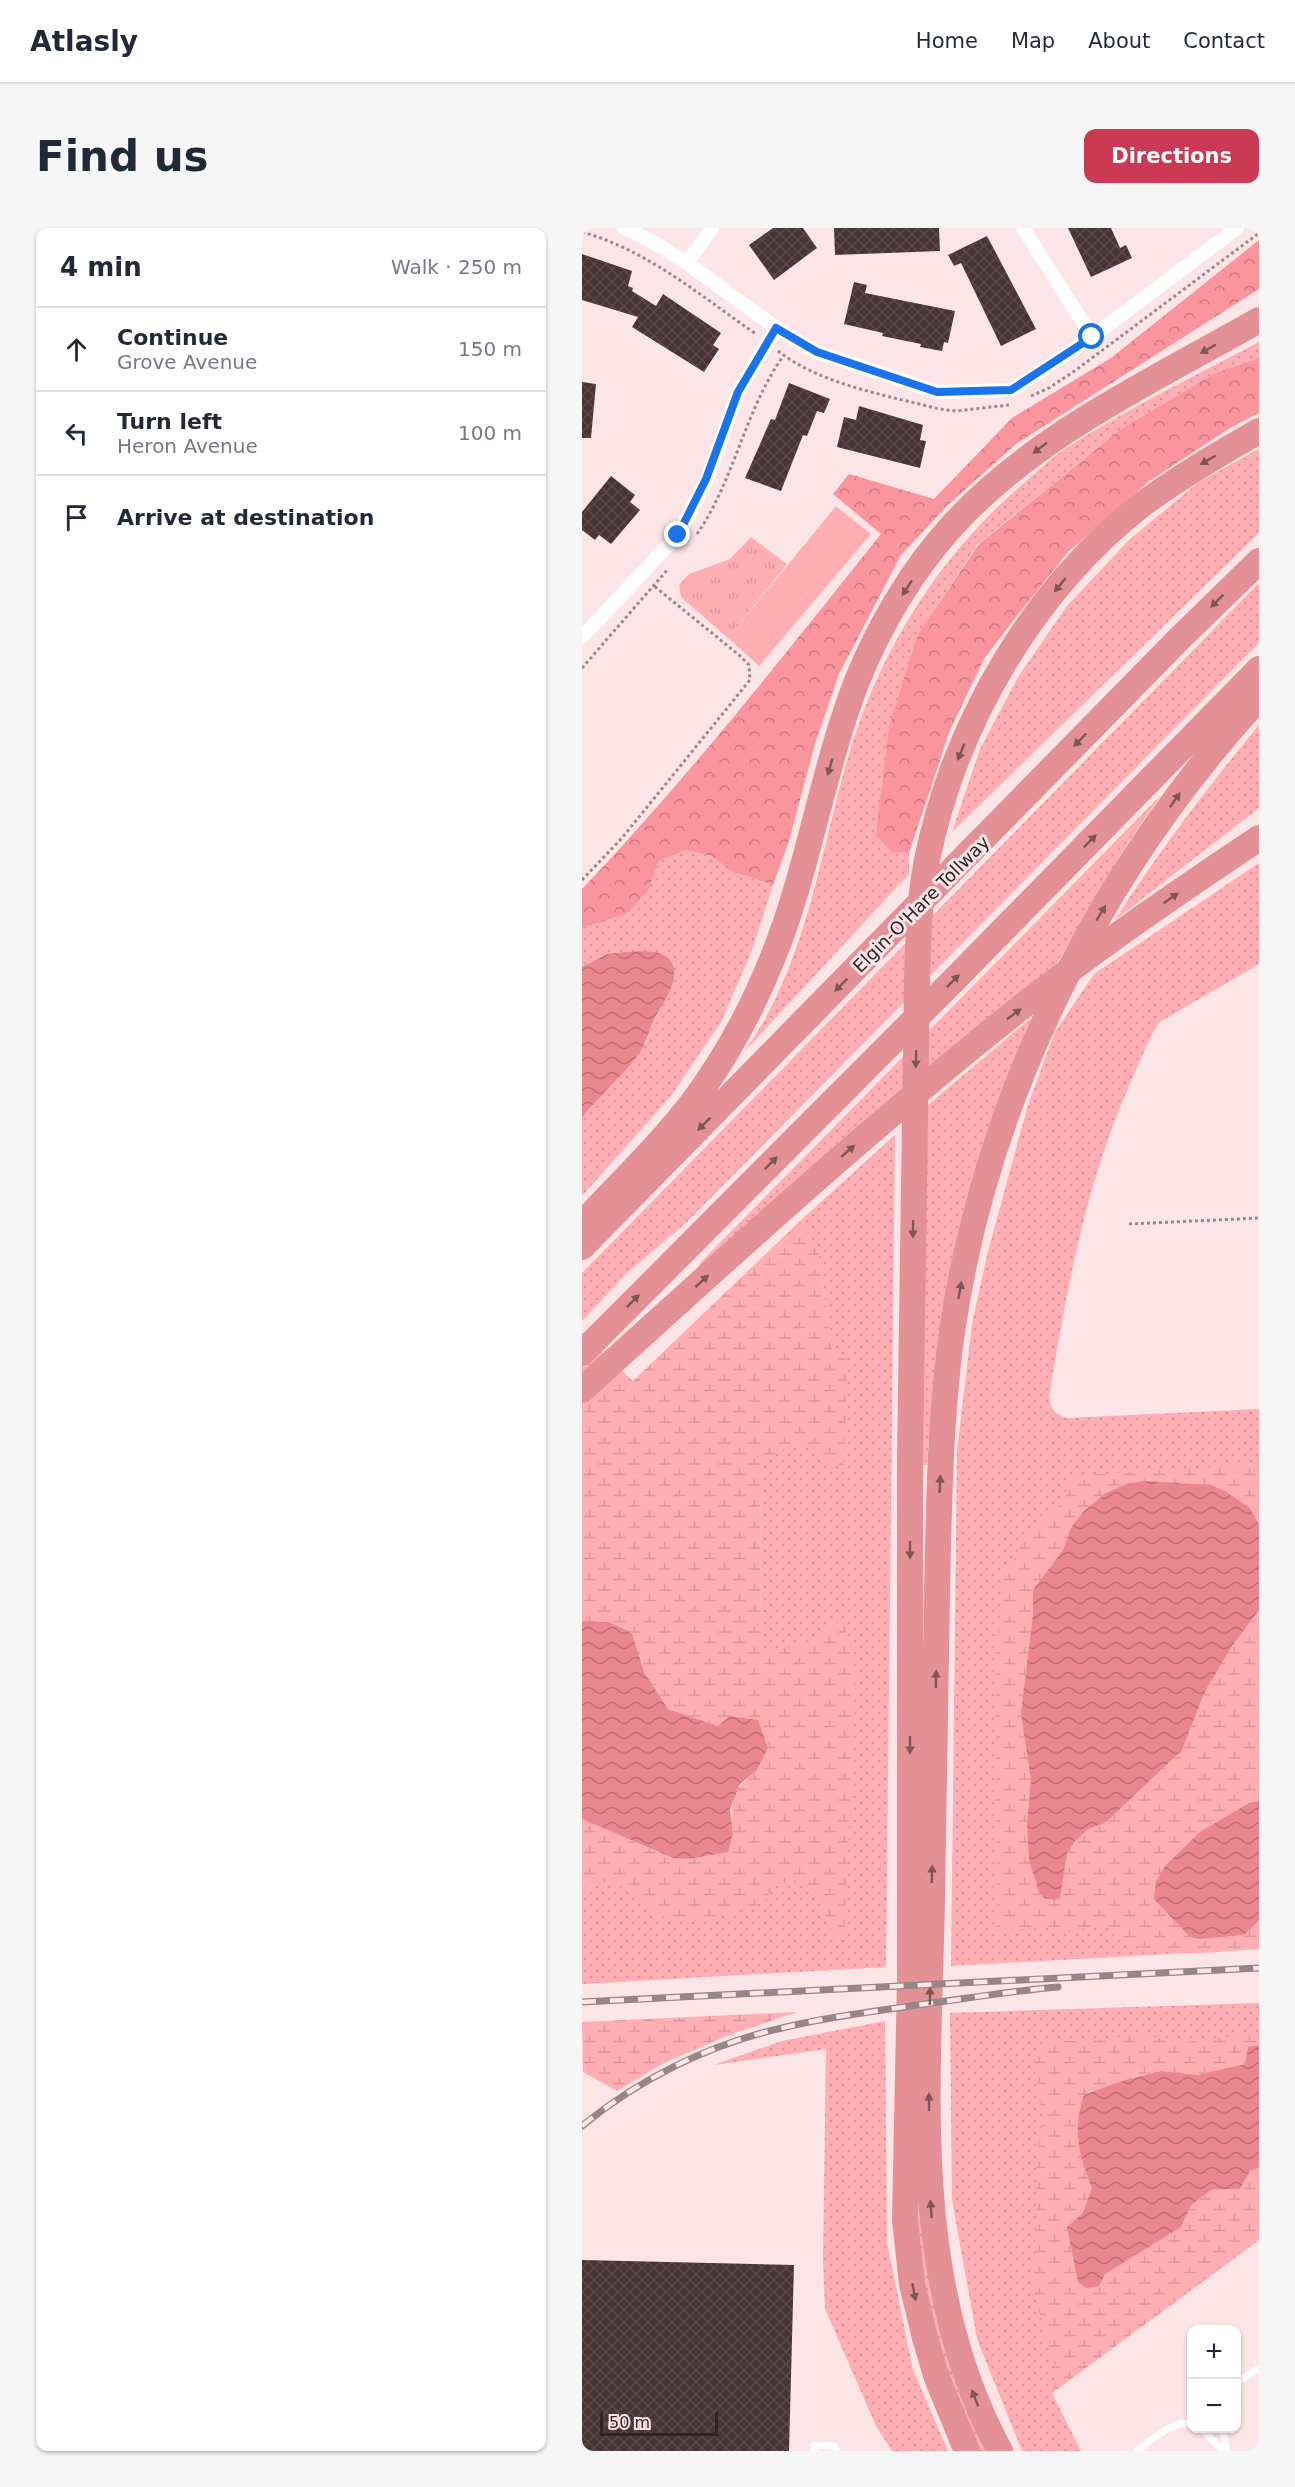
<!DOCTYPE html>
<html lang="en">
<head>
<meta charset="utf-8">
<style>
	body { margin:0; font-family:"DejaVu Sans",sans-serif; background:#f6f6f7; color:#1f2937 }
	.controls { position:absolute; right:18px; bottom:18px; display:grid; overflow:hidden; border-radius:12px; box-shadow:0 2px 4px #0004 }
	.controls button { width:54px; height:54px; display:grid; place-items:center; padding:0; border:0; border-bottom:2px solid #e0e1e3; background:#fff; color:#1f2937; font:30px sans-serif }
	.scale { position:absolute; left:18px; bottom:15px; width:118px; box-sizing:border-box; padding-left:6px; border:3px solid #2d2425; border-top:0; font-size:16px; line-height:21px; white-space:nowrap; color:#2d2425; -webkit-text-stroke:4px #fce5e6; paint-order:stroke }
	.stop { position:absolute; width:18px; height:18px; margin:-14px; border:4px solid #1a73e8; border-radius:50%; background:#fff }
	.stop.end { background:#1a73e8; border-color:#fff; box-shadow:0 2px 6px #0008 }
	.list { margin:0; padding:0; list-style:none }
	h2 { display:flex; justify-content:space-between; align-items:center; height:78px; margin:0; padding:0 24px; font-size:26px }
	h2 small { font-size:20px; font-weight:400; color:#747a83 }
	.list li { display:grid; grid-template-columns:39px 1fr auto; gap:18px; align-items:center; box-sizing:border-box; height:84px; padding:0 24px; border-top:2px solid #e0e1e3 }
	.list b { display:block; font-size:22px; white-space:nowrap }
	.list p { margin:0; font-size:20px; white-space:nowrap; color:#747a83 }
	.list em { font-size:20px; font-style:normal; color:#747a83 }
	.icon { flex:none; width:33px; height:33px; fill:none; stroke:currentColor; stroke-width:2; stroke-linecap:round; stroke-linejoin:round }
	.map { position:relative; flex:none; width:677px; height:2223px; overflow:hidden; border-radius:12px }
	header { display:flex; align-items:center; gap:36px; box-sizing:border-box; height:84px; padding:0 30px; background:#fff; border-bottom:2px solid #e0e1e3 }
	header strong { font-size:28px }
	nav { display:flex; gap:33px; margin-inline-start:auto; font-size:21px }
	.intro { display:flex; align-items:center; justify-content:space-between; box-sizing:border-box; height:144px; padding:0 36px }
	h1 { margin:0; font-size:42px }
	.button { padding:15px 27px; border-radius:12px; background:#ca3a54; color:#fff; font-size:21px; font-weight:700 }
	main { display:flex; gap:36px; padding:0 36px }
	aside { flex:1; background:#fff; border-radius:12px; box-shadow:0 2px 4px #0004 }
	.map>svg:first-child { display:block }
	.grass { fill:url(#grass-dots) }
	.forest { fill:url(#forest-crowns) }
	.wetland { fill:url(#wetland-marsh) }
	.park { fill:url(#park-tufts) }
	.garden { fill:#ffaeb4 }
	.water { fill:url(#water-waves) }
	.building { fill:url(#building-cross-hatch) }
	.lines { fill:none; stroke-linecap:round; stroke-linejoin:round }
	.path { stroke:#9b8a8b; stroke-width:3; stroke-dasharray:3 3; stroke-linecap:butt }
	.lane { stroke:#fff; stroke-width:7 }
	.street { stroke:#fff; stroke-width:14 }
	.highway { stroke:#e39097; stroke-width:26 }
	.rail-casing { stroke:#968687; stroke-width:7 }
	.rail { stroke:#fce5e6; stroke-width:4.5; stroke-dasharray:14; stroke-linecap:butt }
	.oneway { fill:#7f5558 }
	.route { stroke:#1a73e8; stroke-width:8 }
	.labels { text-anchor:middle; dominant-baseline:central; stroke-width:6; stroke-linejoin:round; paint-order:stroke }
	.street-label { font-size:18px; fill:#2d2425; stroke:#fce5e6 }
</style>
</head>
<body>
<header>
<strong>Atlasly</strong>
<nav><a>Home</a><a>Map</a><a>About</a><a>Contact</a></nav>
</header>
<div class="intro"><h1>Find us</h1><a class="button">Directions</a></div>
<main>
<aside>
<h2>4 min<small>Walk · 250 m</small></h2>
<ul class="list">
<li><svg class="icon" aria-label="ahead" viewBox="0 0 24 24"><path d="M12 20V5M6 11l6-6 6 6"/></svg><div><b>Continue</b><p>Grove Avenue</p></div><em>150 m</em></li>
<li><svg class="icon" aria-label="left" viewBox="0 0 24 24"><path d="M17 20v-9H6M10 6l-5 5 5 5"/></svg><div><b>Turn left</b><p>Heron Avenue</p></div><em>100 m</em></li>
<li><svg class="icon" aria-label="arrive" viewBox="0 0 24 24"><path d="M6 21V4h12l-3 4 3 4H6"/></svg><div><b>Arrive at destination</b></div></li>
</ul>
</aside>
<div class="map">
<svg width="677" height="2223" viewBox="0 0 677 2223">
	<defs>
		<pattern id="grass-dots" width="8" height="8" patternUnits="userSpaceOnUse" patternTransform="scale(1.5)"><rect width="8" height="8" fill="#ffaeb4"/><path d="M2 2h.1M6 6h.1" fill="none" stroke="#db969b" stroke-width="1.8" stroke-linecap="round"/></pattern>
		<pattern id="forest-crowns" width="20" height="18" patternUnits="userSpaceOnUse" patternTransform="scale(1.5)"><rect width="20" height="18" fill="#fa949d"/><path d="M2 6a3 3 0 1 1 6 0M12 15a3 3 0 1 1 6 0" fill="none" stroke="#cb7980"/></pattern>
		<pattern id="wetland-marsh" width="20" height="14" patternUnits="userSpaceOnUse" patternTransform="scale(1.5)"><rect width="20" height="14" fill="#ffaeb4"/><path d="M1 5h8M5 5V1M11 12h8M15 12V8" fill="none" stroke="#db969b"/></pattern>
		<pattern id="park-tufts" width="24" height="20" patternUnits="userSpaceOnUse" patternTransform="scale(1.5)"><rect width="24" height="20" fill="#ffaeb4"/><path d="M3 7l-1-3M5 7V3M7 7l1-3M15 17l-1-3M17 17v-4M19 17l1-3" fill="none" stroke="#db969b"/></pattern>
		<pattern id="water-waves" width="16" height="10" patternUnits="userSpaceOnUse" patternTransform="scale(1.5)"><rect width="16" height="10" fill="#ea868f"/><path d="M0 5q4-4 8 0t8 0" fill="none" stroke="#be6d75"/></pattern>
		<pattern id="building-cross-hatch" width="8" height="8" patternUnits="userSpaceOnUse" patternTransform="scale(1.5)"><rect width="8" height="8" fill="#483637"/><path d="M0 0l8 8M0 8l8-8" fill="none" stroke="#5a4a4b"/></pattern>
	</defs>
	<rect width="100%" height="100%" fill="#fce5e6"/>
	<path class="grass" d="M677 114V130L633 145 539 201 396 316 336 406 309 624 327 625V646L162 824C223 740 237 631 265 533 296 424 357 327 444 253 456 243 469 230 483 221 545 181 612 148 677 114Z
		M677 221V305L370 604 398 521 436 449 485 378 548 311 617 254Z
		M677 355V415L105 994 45 1045 0 1093V1045Z
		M677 497V580L533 692C577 623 625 560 677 497Z
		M579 567 547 613 472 740 119 1039 117 1036Z
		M104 622 129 628 149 643 191 657 169 725 139 794 89 868 0 968V890L64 814 72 793 88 762 91 750V737L41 724 25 726 0 739V700L45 686 66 663 77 633Z
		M677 635V736L578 794 571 804C552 846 533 888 519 932 494 1009 480 1090 467 1169 469 1182 473 1186 485 1190L677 1181V1721L369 1738 375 1223 390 1096 405 1027 446 877 473 804 512 746Z
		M449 790C425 850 401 909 384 971 361 1057 351 1148 345 1237H338L346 877Z
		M313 907 304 1739 0 1756V1660L26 1654 55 1664 78 1688 180 1675 194 1657 214 1652 234 1668 252 1706 262 1712 250 1395 234 1415 179 1424 178 1237 213 1212 260 1241 251 1125 236 1023 218 993Z
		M677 1775V1817L667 1819 493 2039 677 1939V2012L470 2165 499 2223H440L395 2111 370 1972 368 1785Z
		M303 1793 305 2015 331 2142 366 2223H310L294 2198 243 2081 241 2031 244 1821 132 1837 200 1813Z
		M337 1884 406 2223H396L371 2166 340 2053 333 1979Z"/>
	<path class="forest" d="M677 12V61L434 216 366 277 319 327 257 446 233 516 207 613 191 657 149 643 129 628 104 622 77 633 66 663 45 686 0 700V661C107 549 203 426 299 306L251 266 267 246 352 271 430 190 529 130Z
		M677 130V185L648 200 566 254 486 324 434 389 402 431 368 502 327 625 309 624 294 607 307 499 336 406 397 316 539 201 633 145Z"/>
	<path class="wetland" d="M218 993 236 1023 251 1125 266 1132 261 1242 213 1212 178 1237 179 1423 234 1415 250 1395 262 1394 274 1446 262 1712 252 1706 234 1668 214 1652 194 1657 180 1675 152 1685 106 1695 78 1688 55 1664 26 1654 0 1660V1591L91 1630 151 1605C147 1574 150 1562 174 1543L136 1498 86 1481 62 1444 50 1405 28 1394H0V1105L51 1153Z
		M677 1236V1297L676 1293 490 1298 481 1322 451 1362V1387L440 1473 441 1495 449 1552 445 1596 448 1642 453 1651 480 1664 481 1640 485 1625 493 1613 506 1601 523 1595 600 1522 622 1465 650 1418 677 1382V1573L667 1575 618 1604 583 1638 572 1671 608 1709 617 1711 662 1707 677 1692V1721C633 1723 583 1733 542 1713 535 1710 530 1703 524 1698L507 1699 487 1705 466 1700 415 1702 414 1426 422 1347 440 1317 484 1270 487 1248Z
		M215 1784 145 1808 82 1835 35 1863 1 1844 0 1794Z
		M677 1805V1817L667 1819 664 1836 616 1847 579 1843 537 1854 502 1867 497 1923 510 1960 501 1985 485 1999 496 2054 523 2046 580 2012 599 1999 609 1977 631 1961H658L668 1943 677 1939V2012L470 2165 475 2145 448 2052 453 2034 455 1930 461 1893 452 1836 457 1818 472 1813H506L561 1806 595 1815Z"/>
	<path class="park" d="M169 309 205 336 146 410 99 369 97 357 107 346 148 331Z"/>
	<path class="garden" d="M254 278 289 306 177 438 146 410Z"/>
	<path class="water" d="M41 724C55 724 76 720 86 730 104 748 78 778 71 794 66 807 62 820 53 831 36 852 16 869 0 890V739L25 726Z
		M562 1253 629 1257 643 1263 668 1280 677 1297V1382L650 1418 622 1465 600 1522 523 1595 506 1601 493 1613 485 1625 478 1670 472 1672 462 1670 457 1664 447 1632 445 1596 449 1552 439 1485 451 1387V1362L481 1322 490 1298 502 1283 524 1265 544 1256Z
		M0 1394H28L50 1405 62 1444 86 1481 136 1498 148 1488 176 1492 186 1520 174 1543 158 1556 148 1581 151 1605 146 1624 106 1631 91 1630 0 1591Z
		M677 1573V1692L662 1707 617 1711 608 1709 572 1671 574 1653 583 1638 618 1604 667 1575Z
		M677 1817V1939L668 1943 658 1961H631L609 1977 599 1999 523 2046 517 2058 504 2060 496 2054 485 1999 501 1985 510 1960C497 1927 490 1903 502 1867L537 1854 579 1843 616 1847 663 1836 666 1819Z"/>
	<path class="building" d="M191 0H221L235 20 192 52 167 17Z
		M252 0H357L358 23 253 27Z
		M486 0H529L538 20 544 17 550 30 509 49Z
		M405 8 454 101 419 118 379 35 372 38 366 27Z
		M0 26 50 43 46 58 51 60 50 63 74 78 81 66 139 105 131 117 137 121 122 144 50 99 56 89 0 72Z
		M272 54 285 57 283 65 373 83 366 115 362 114 360 123 338 119 339 116 300 108 301 105 262 96Z
		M0 154 14 156 9 210H0Z
		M207 155 248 171 242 185 235 183 225 208 221 207 199 263 163 250 189 191 193 192Z
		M277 178 341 197 338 212 344 213 338 240 255 219 262 189 274 192Z
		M29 248 53 267 48 274 58 282 29 316 17 307 13 312 0 302V284Z
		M0 2032 212 2037 207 2223H0Z"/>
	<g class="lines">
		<path class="path" d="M0 4C65 22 119 68 174 106
			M196 123C240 157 304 167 357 181L374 183 427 177
			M449 168 467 160 494 142 677 5
			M115 306C153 251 163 181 202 127
			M0 440 86 341
			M0 652 40 610 168 452 167 437 157 427 72 358
			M547 996 677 990"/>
		<path class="lane" d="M654 2155 677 2140
			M619 2200 641 2223
			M640 2200 645 2223
			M232 2223V2217L253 2218 255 2223
			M554 2223C568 2214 592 2191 610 2196"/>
		<path class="street" d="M42 0 66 11 105 35 194 100 235 124 355 164 430 162 510 109 655 0
			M441 0 510 109
			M105 35 130 0
			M0 409 96 307 125 251 156 164 194 100"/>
		<path class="highway" d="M0 996C37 956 78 917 111 874 143 831 171 779 191 729 227 640 240 543 275 453 297 398 330 342 370 298 454 206 570 153 677 92
			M0 1019 597 411 677 333
			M0 1125 367 757 677 441
			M0 1162C135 1039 270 916 412 801 497 732 587 670 677 610
			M385 2223 355 2150 343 2110 330 2056 323 1992 328 1752V1232L335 754C336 713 337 672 345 632 373 495 451 361 562 275 599 248 638 225 677 203
			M418 2223C325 2052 347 1855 350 1669 352 1567 353 1465 355 1363 357 1276 358 1189 370 1104 404 869 517 644 677 470"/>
		<defs>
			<path id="rail" d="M0 1774 677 1740
				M0 1898C57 1851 128 1816 200 1800 244 1789 290 1784 335 1777 382 1771 429 1763 476 1759"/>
		</defs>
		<use href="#rail" class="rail-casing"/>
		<use href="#rail" class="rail"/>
	</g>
	<defs><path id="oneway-solid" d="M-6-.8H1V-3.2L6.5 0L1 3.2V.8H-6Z" transform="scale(1.5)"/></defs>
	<g class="oneway">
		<use href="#oneway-solid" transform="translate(626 121) rotate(151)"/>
		<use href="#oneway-solid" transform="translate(458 220) rotate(142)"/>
		<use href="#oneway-solid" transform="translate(626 232) rotate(150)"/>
		<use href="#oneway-solid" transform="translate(478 357) rotate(129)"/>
		<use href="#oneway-solid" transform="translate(325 360) rotate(123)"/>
		<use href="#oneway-solid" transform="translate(635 373) rotate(135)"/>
		<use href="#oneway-solid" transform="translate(498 512) rotate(134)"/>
		<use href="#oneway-solid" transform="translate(379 524) rotate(112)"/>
		<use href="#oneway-solid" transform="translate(248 539) rotate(106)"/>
		<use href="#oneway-solid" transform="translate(593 572) rotate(-55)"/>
		<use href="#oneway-solid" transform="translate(508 613) rotate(-46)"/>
		<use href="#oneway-solid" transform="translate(589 670) rotate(-35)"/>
		<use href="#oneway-solid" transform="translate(519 685) rotate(-59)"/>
		<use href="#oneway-solid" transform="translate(371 753) rotate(-45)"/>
		<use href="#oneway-solid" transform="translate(259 757) rotate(135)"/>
		<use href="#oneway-solid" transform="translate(432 786) rotate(-37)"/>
		<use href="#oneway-solid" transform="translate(334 831) rotate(91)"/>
		<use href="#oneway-solid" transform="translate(122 896) rotate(135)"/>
		<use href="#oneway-solid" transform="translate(266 923) rotate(-41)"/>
		<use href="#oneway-solid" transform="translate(189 935) rotate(-45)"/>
		<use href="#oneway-solid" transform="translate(331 1001) rotate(91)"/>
		<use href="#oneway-solid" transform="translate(120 1053) rotate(-42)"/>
		<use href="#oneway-solid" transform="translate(378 1062) rotate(-80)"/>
		<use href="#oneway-solid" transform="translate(51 1073) rotate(-45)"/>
		<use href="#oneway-solid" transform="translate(358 1256) rotate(-88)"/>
		<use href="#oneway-solid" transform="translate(328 1322) rotate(90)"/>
		<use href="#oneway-solid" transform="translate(354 1451) rotate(-89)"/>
		<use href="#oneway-solid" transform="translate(328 1517) rotate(90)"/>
		<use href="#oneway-solid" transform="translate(350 1646) rotate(-89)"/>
		<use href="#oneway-solid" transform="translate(348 1768) rotate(-89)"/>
		<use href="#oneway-solid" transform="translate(347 1874) rotate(-90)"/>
		<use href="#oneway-solid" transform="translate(349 1981) rotate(-94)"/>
		<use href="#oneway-solid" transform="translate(332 2064) rotate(79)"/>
		<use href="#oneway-solid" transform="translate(393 2170) rotate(-111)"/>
	</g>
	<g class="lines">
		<path class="route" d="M96 307 124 251 156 164 194 100 235 124 355 164 429 162 510 109"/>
	</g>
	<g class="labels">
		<g class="street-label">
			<text transform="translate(339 676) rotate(-45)">Elgin-O'Hare Tollway</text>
		</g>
	</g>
</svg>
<div class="controls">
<button>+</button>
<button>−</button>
</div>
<div class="scale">50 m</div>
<div class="stop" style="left:510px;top:109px"></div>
<div class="stop end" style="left:96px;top:307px"></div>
</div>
</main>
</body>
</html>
